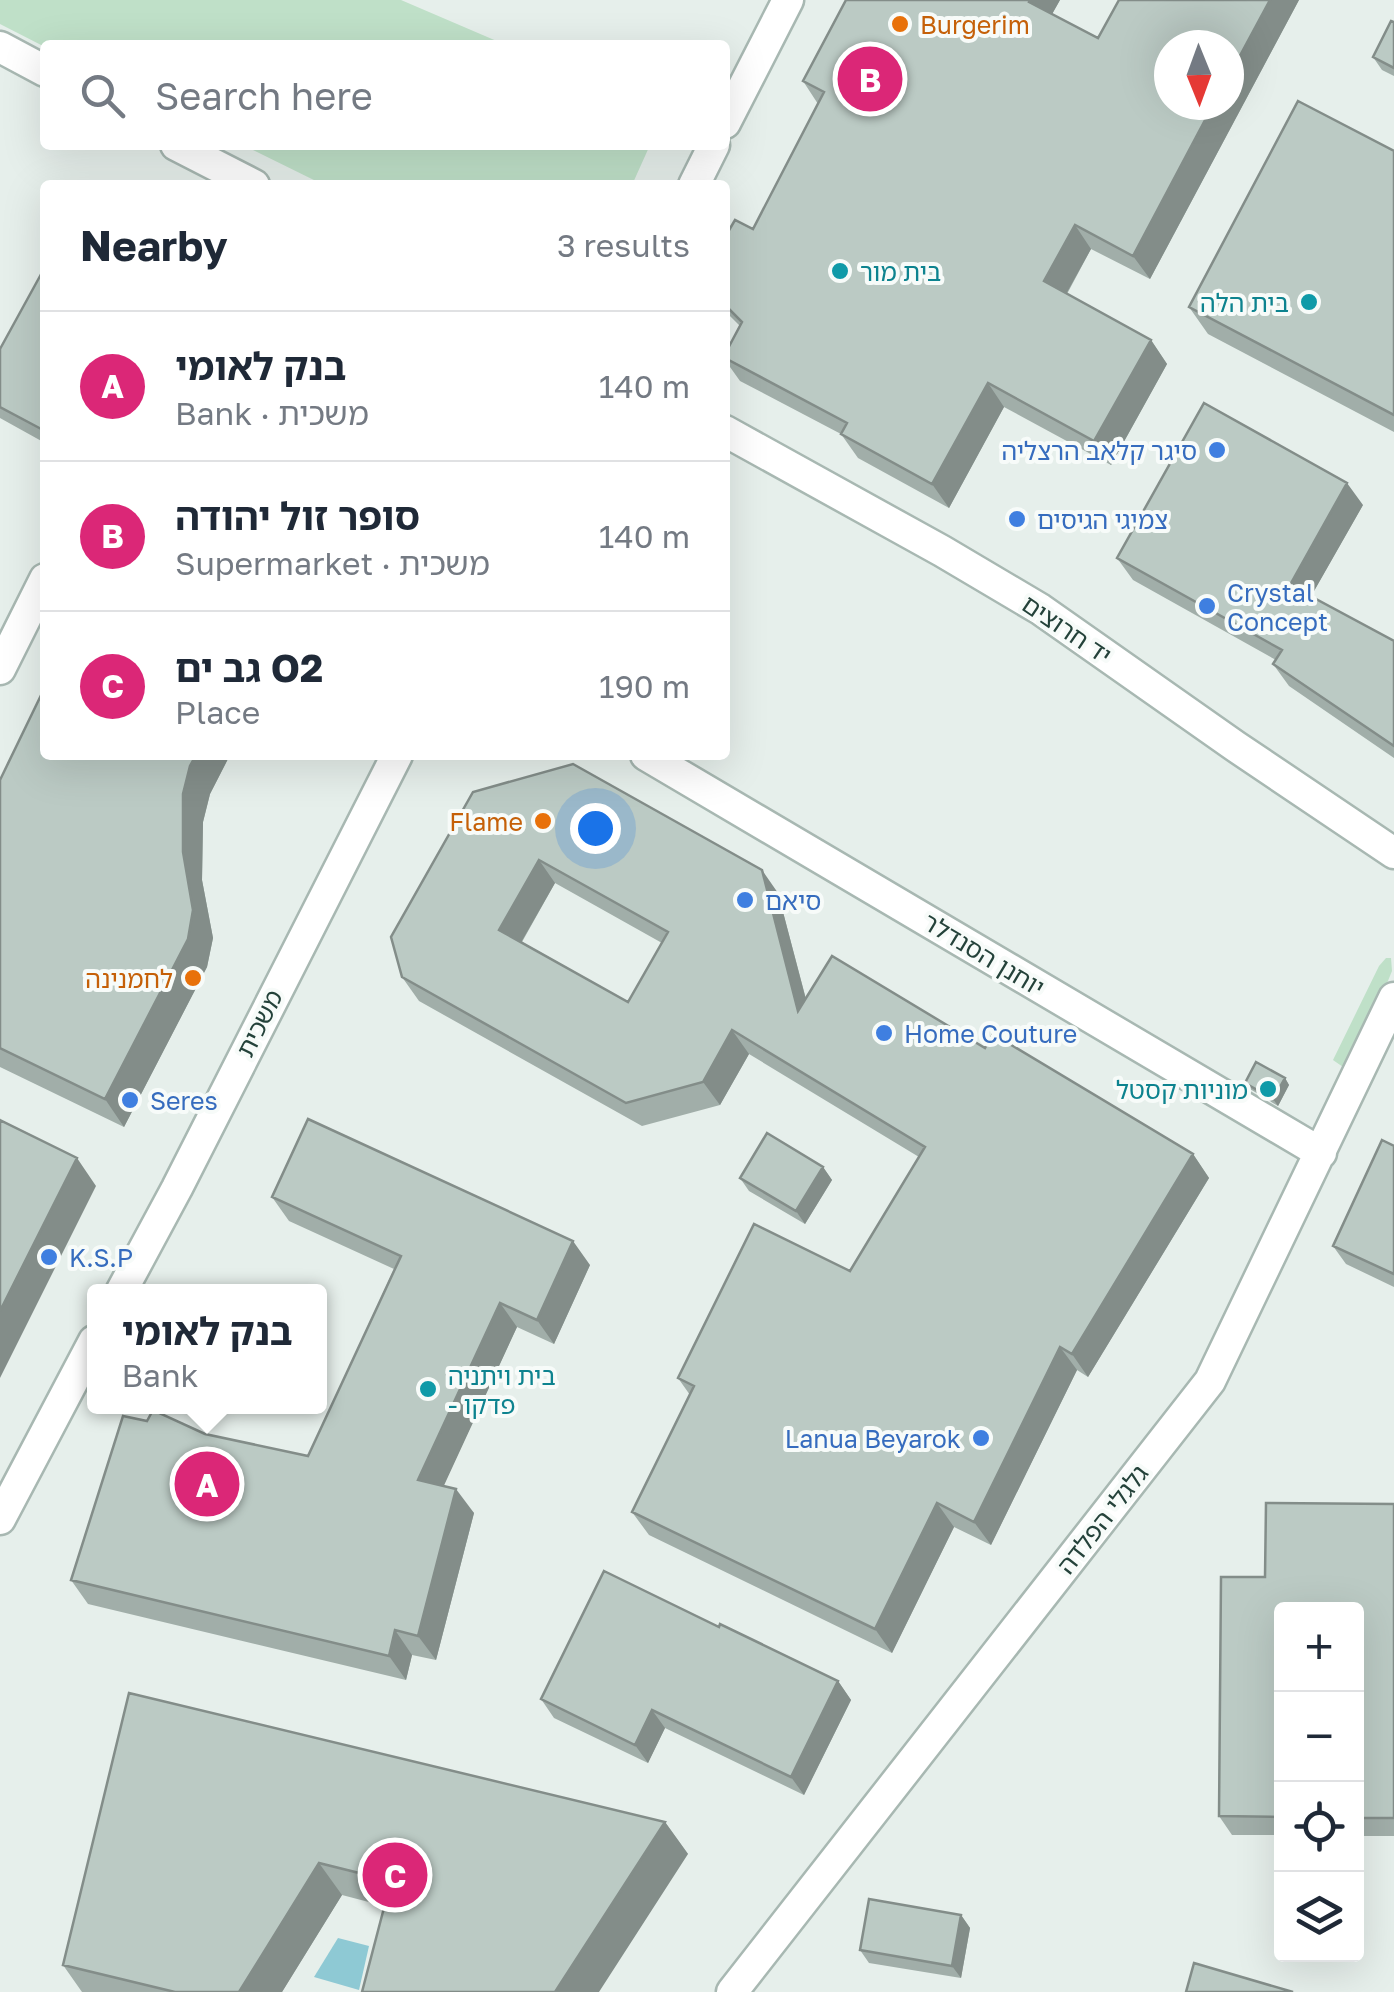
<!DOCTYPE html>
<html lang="en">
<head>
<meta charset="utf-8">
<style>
	body { margin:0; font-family:"Golos Text","Noto Sans Hebrew",sans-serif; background:#f2f2f3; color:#1f2937 }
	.controls { position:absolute; right:30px; bottom:30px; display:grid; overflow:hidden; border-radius:10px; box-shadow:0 10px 40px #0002 }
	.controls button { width:90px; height:90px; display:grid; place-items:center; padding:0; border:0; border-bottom:2px solid #e0e1e3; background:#fff; color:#1f2937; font:50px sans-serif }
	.compass { position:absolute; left:1154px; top:30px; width:90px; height:90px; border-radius:50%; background:#fff; box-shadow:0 10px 40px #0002; rotate:179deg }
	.you { position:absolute; left:595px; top:828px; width:35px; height:35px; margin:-25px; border:8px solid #fff; border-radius:50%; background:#1a73e8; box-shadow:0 0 0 15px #1a73e833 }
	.badge { display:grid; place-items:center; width:65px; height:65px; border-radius:50%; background:#db2777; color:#fff; font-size:32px; font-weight:700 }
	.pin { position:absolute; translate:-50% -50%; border:5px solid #fff; box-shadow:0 2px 10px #0006 }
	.popup { position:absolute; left:87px; top:1284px; width:240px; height:130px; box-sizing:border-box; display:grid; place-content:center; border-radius:10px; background:#fff; filter:drop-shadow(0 2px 8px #0005); font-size:32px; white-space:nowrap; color:#747a83 }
	.popup b { font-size:38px; color:#1f2937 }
	.popup::after { content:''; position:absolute; left:50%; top:100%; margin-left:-20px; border:20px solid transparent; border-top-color:#fff }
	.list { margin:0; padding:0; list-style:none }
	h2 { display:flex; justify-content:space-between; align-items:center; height:130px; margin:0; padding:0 40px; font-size:42px }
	h2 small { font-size:32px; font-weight:400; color:#747a83 }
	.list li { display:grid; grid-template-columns:65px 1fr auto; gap:30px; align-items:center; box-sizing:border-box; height:150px; padding:0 40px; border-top:2px solid #e0e1e3 }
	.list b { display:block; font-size:38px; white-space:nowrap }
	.list p { margin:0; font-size:32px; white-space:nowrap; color:#747a83 }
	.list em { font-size:32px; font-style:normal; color:#747a83 }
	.icon { flex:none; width:55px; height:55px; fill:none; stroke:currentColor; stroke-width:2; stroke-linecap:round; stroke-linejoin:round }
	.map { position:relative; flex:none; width:1394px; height:1992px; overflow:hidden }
	.search { position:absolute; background:#fff; box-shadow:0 10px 40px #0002; left:40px; top:40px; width:690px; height:110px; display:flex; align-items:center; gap:25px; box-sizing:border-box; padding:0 35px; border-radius:10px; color:#747a83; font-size:38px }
	.panel { position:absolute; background:#fff; box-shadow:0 10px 40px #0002; left:40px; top:180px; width:690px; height:580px; border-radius:10px }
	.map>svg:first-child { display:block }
	.green { fill:#bfe0c8 }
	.water { fill:#8ec9d4 }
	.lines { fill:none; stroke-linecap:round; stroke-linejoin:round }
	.street-casing { stroke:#a8b8b2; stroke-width:35 }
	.street { stroke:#fff; stroke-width:30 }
	.wall { fill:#a1aea9; fill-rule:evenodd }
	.shaded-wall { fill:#838d89 }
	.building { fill:#bbcac4; stroke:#838d89; stroke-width:2.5; fill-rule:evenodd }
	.food-dot { fill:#e8710a; stroke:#f7fbf9; stroke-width:4 }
	.culture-dot { fill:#0f9aa8; stroke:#f7fbf9; stroke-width:4 }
	.shop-dot { fill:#3f7fe0; stroke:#f7fbf9; stroke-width:4 }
	.labels { text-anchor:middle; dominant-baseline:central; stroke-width:8; stroke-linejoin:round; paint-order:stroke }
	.food-label { font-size:25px; fill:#c56008; stroke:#f7fbf9; text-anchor:end }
	.culture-label { font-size:25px; fill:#0d838f; stroke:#f7fbf9; text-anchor:start }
	.shop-label { font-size:25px; fill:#366cbe; stroke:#f7fbf9; text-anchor:start }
	.street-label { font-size:25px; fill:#24423a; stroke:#f7fbf9 }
</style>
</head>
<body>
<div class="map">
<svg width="1394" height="1992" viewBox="0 0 1394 1992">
	<rect width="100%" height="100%" fill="#e6efeb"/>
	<path class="green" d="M0 0H401L506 45H45V47L0 24Z
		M243 145H650L632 185H324Z
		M1386 958H1391L1392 971 1353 1067H1343L1333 1060 1379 966Z"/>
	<path class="water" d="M338 1938 369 1946 359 1990 314 1977Z"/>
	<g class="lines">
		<defs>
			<path id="street" d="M0 47 45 71
				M725 123 788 0
				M176 145 254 185
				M694 185 714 145
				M725 431 942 551 1040 609 1235 746 1394 853
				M0 669 45 579
				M646 755 1321 1153
				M121 1292 177 1188 397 755
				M0 1519 94 1341
				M732 1992 1210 1381 1394 998"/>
		</defs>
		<use href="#street" class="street-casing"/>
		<use href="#street" class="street"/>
	</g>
	<path class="wall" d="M846 0H1060L1052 14 1098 38 1119 0H1299L1150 279 1091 249 1067 294 1151 340 1167 364 1111 465 1004 407 949 508 858 458 841 434 740 381 725 360V354L740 326 725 311V237L753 229 818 104 803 81Z
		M1394 22V76L1382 70 1373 57Z
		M1394 151V432L1208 334 1189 307Z
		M45 267V443L0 418V349Z
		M1363 505 1311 596 1394 641V758L1289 686 1273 664 1276 660 1133 580 1117 558Z
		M45 755H230L210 794 203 822 202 880 213 938 207 967 124 1127 0 1067V780Z
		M473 792 778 893 806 999 985 1048 1193 1154 1209 1178 1088 1377 1077 1370 991 1545 954 1527 892 1653 649 1535 632 1512 690 1395 678 1378 850 1271 919 1157 749 1054 720 1105 642 1126 419 1001 402 977ZM555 883 662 943 628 1002 522 942Z
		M1285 1078 1289 1085 1278 1106 1250 1089 1245 1083Z
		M1394 1146V1287L1346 1264 1333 1246Z
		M823 1167 832 1180 805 1224 749 1191 740 1178Z
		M272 1197 590 1265 554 1344 517 1327 443 1486 474 1513 436 1660 412 1655 406 1680 88 1604 71 1580 205 1434 308 1456 394 1269 289 1221Z
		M1394 1504V1836H1356V1610H1282V1835H1232L1219 1816 1265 1577Z
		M719 1627 838 1681 851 1700 804 1795 665 1728 648 1763 554 1718 541 1699Z
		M129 1693 665 1822 688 1854 384 1906 342 1895 282 1992H82L63 1965Z
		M961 1915 970 1928 961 1978 869 1963 860 1950Z"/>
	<path class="shaded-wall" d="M1030 0H1060L1046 25 1029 2Z
		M1270 0H1299L1150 279 1133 256 1213 105H1229V76Z
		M1075 225 1091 249 1060 305 1044 281Z
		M1151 340 1167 364 1111 465 1094 441Z
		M988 383 1004 407 949 508 932 484Z
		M1347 483 1363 505 1305 607 1290 585Z
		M196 755H230L210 794 203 822 202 880 213 938 207 967 124 1127 105 1099 183 852V794L190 766Z
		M539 860 555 883 515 953 499 930Z
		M762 870 778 893 815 1034 798 1011Z
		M732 1030 749 1054 720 1105 703 1082Z
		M1285 1078 1289 1085 1278 1106 1273 1099Z
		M1193 1154 1209 1178 1088 1377 1072 1354Z
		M77 1158 96 1186 0 1378V1311Z
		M823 1167 832 1180 805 1224 796 1211Z
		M573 1241 590 1265 554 1344 537 1320Z
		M500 1303 517 1327 435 1505 418 1480Z
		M1060 1347 1077 1370 991 1545 974 1522Z
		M456 1489 474 1513 436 1660 418 1636Z
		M937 1503 954 1527 892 1653 875 1629Z
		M395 1630 412 1655 406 1680 389 1656Z
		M838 1681 851 1700 804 1795 791 1777Z
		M652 1710 665 1728 648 1763 635 1745Z
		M665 1822 688 1854 599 1992H555Z
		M319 1863 342 1895 282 1992H239Z
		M961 1915 970 1928 961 1978 952 1966Z"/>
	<path class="building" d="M846 0H1030L1029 2 1098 38 1119 0H1270L1229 76V45H1169V105H1213L1133 256 1075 225 1044 281 1151 340 1094 441 988 383 932 484 841 434 847 423 725 358V354L742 322 725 305V237L735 220 753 229 824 92 803 81Z
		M1391 21 1394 22V68L1373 57Z
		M1298 101 1394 151V415L1189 307Z
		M45 267V431L0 407V349Z
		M1204 403 1347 483 1290 585 1394 641V746L1273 664 1282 650 1117 558Z
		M45 687V755H196L190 766 183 794V852L193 910 188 939 105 1099 0 1048V780Z
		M573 764 762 870 798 1011 832 956 985 1048 993 1034 1193 1154 1072 1354 1060 1347 974 1522 937 1503 875 1629 632 1512 694 1386 678 1378 754 1224 850 1271 925 1147 732 1030 703 1082 626 1103 402 977 391 937 473 792ZM539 860 668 932 628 1002 499 930Z
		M1256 1062 1285 1078 1273 1099 1245 1083Z
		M308 1119 573 1241 537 1320 500 1303 418 1480 456 1489 418 1636 395 1630 389 1656 71 1580 123 1416 147 1421 153 1410 205 1434 308 1456 401 1256 272 1197Z
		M0 1120 77 1158 0 1311Z
		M767 1133 823 1167 796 1211 740 1178Z
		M1382 1140 1394 1146V1274L1333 1246Z
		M1266 1503 1394 1504V1818H1356V1610H1282V1817L1219 1816 1221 1577H1265Z
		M604 1571 719 1627 720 1624 838 1681 791 1777 652 1710 635 1745 541 1699Z
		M129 1693 665 1822 555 1992H362L391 1881 319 1863 239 1992H175L63 1965Z
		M869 1899 961 1915 952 1966 860 1950Z
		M1194 1963 1293 1992H1186Z"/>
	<g class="food-dot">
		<circle cx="900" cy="24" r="10"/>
		<circle cx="543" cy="821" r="10"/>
		<circle cx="193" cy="978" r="10"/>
	</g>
	<g class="culture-dot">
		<circle cx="840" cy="271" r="10"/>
		<circle cx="1309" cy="302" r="10"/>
		<circle cx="1268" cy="1089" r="10"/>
		<circle cx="428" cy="1389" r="10"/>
	</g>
	<g class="shop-dot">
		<circle cx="1217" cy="450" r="10"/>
		<circle cx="1017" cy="519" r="10"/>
		<circle cx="1207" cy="606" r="10"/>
		<circle cx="745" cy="900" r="10"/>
		<circle cx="884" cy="1033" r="10"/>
		<circle cx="130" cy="1100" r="10"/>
		<circle cx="49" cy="1257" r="10"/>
		<circle cx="981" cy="1438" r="10"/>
	</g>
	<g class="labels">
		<g class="food-label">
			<text x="920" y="24" text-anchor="start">Burgerim</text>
			<text x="523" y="821">Flame</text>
			<text x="173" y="978">לחמנינה</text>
		</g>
		<g class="culture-label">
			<text x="860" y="271">בית מור</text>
			<text x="1289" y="302" text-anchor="end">בית הלה</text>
			<text x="1248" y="1089" text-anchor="end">מוניות קסטל</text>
			<text x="448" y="1375">בית ויתניה<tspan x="448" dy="29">- פדקו</tspan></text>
		</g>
		<g class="shop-label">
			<text x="1197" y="450" text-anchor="end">סיגר קלאב הרצליה</text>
			<text x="1037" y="519">צמיגי הגיסים</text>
			<text x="1227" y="592">Crystal<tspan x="1227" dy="29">Concept</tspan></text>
			<text x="765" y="900">סיאם</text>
			<text x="904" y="1033">Home Couture</text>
			<text x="150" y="1100">Seres</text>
			<text x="69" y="1257">K.S.P</text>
			<text x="961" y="1438" text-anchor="end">Lanua Beyarok</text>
		</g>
		<g class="street-label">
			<text transform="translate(1067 629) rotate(34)">יד חרוצים</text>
			<text transform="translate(984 954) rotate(31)">יוחנן הסנדלר</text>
			<text transform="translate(259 1023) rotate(-63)">משכית</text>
			<text transform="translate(1102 1519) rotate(-52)">גלגלי הפלדה</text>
		</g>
	</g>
</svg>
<div class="controls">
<button>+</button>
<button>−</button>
<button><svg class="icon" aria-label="locate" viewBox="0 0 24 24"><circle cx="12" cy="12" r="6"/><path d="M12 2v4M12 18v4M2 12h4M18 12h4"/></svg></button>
<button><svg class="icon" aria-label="layers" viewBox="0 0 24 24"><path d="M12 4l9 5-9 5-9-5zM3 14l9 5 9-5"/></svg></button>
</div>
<svg class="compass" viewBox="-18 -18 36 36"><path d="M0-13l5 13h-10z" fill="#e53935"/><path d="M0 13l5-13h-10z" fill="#747a83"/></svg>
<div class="you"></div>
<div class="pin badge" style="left:207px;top:1484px">A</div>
<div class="popup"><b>בנק לאומי</b>Bank</div>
<div class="pin badge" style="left:870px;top:79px">B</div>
<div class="pin badge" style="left:395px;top:1875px">C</div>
<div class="search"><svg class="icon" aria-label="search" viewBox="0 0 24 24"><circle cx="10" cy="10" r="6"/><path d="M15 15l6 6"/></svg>Search here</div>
<section class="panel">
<h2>Nearby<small>3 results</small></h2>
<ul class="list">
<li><span class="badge">A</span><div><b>בנק לאומי</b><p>Bank · משכית</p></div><em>140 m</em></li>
<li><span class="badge">B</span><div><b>סופר זול יהודה</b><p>Supermarket · משכית</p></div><em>140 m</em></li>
<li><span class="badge">C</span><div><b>גב ים O2</b><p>Place</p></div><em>190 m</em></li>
</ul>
</section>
</div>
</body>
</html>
